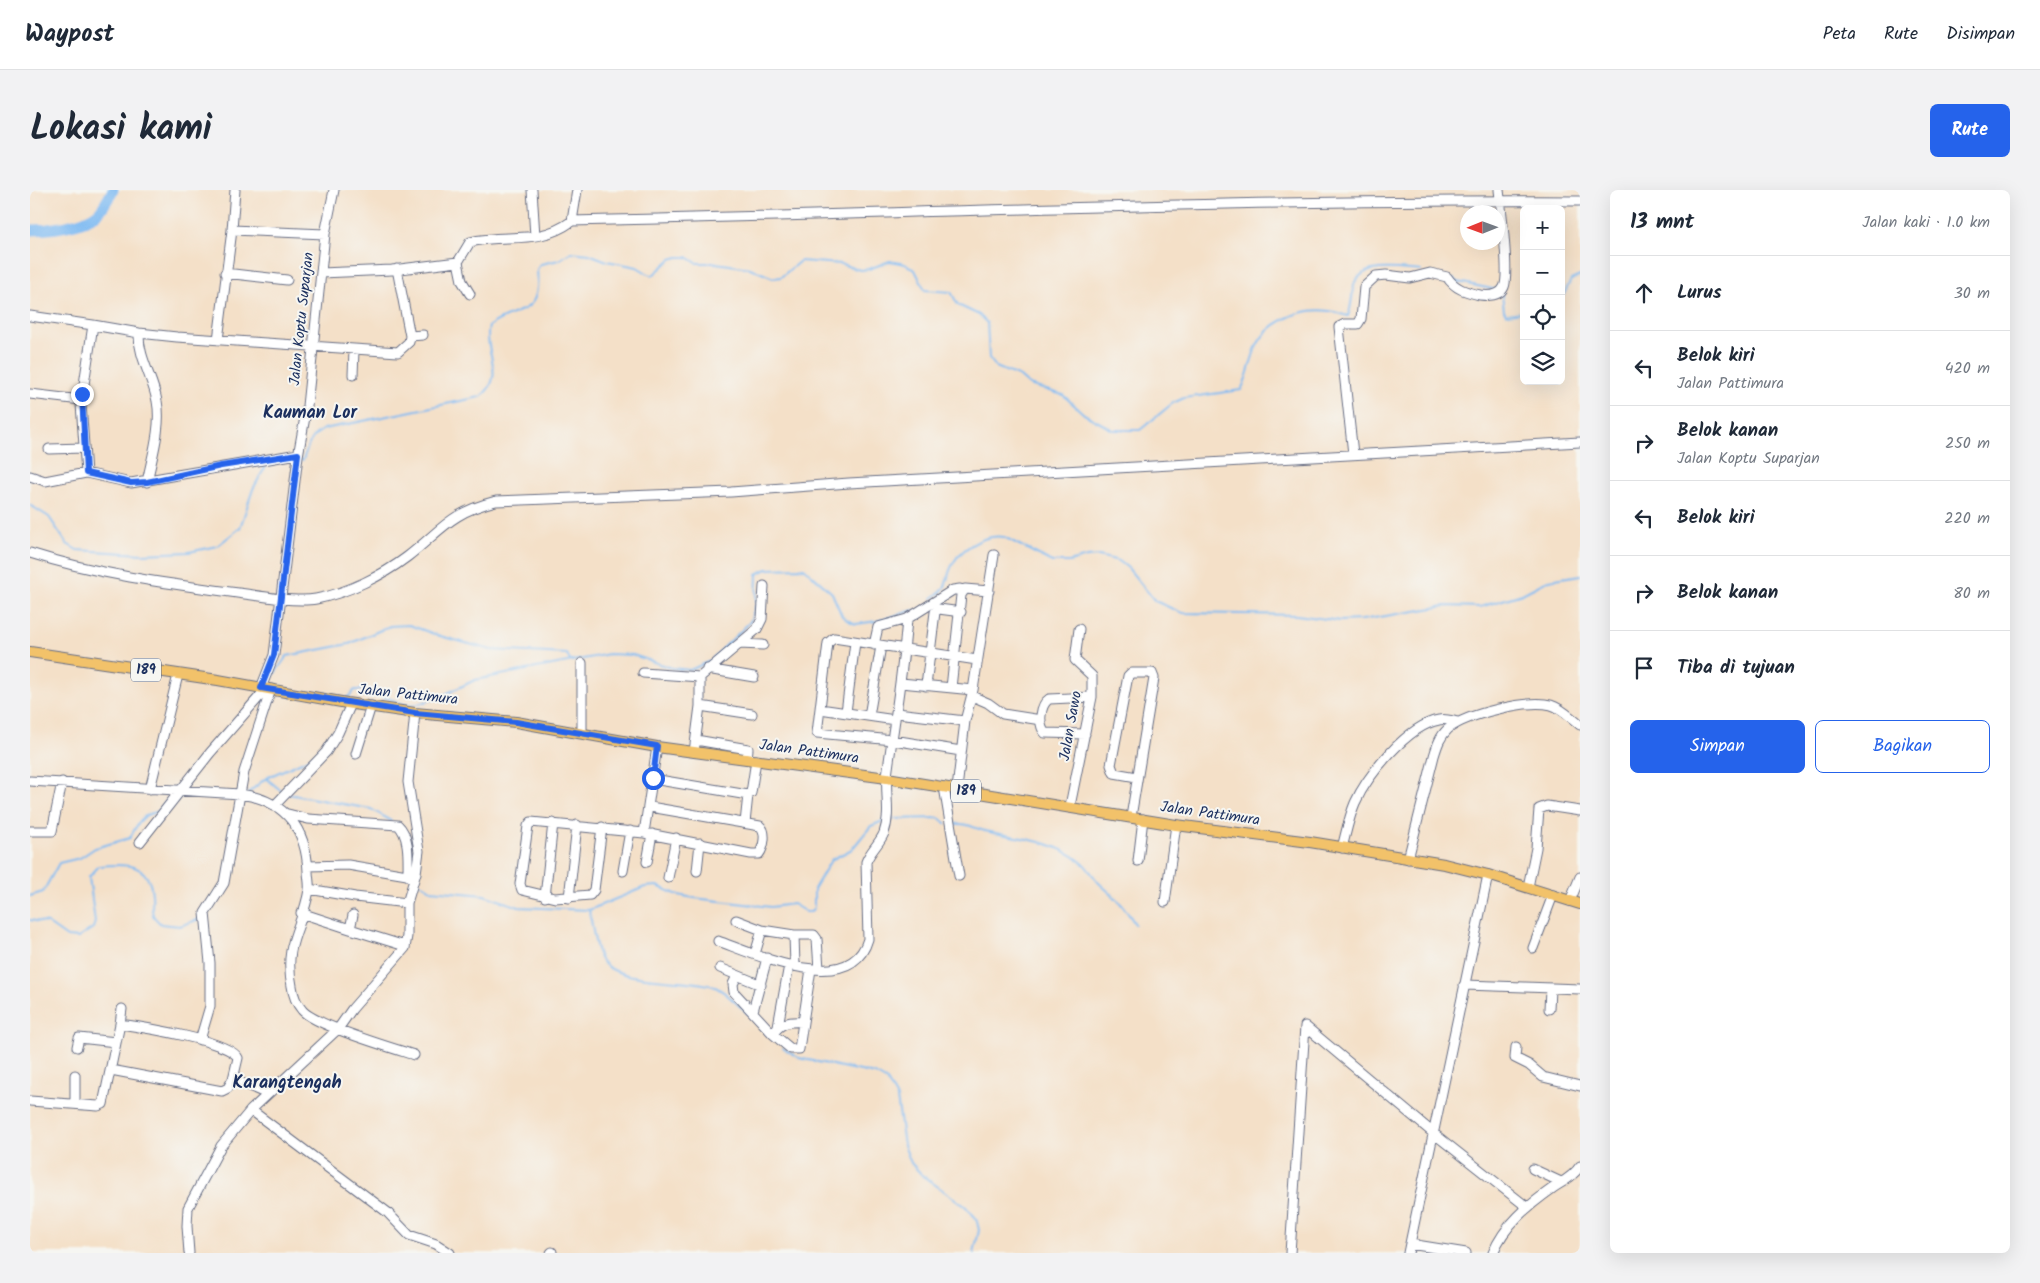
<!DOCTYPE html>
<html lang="id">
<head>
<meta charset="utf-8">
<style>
	body { margin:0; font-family:Kalam,sans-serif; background:#f2f2f3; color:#1f2937 }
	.controls { position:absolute; right:15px; top:15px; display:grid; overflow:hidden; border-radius:8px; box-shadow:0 5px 20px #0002 }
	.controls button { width:45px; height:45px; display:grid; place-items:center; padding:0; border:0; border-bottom:1px solid #e0e1e3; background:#fff; color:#1f2937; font:25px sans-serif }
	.compass { position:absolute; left:1430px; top:15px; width:45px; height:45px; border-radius:50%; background:#fff; box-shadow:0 5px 20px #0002; rotate:269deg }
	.stop { position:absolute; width:15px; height:15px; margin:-11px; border:4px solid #2563eb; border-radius:50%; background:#fff }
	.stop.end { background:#2563eb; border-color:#fff; box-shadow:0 1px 5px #0008 }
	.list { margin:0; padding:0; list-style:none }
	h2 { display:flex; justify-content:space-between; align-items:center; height:65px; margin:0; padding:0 20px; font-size:21px }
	h2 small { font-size:16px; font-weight:400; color:#747a83 }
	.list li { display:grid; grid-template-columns:32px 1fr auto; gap:15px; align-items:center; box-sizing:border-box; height:75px; padding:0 20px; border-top:1px solid #e0e1e3 }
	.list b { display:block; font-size:19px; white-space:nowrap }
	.list p { margin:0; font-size:16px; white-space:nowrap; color:#747a83 }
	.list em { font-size:16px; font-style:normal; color:#747a83 }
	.actions { display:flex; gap:10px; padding:15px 20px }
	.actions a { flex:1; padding:11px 0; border:1px solid #2563eb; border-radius:8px; text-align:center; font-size:18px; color:#2563eb }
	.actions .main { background:#2563eb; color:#fff }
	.icon { flex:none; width:28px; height:28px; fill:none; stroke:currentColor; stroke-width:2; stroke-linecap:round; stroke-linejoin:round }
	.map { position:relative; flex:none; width:1550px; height:1063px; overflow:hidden; border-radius:8px }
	header { display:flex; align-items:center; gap:30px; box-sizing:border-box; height:70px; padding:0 25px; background:#fff; border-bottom:1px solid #e0e1e3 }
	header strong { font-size:24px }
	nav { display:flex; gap:28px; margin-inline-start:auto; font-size:18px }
	.intro { display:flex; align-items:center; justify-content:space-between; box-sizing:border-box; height:120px; padding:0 30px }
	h1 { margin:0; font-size:35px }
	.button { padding:12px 22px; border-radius:8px; background:#2563eb; color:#fff; font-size:18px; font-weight:700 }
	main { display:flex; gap:30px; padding:0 30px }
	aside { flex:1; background:#fff; border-radius:8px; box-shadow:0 5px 20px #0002 }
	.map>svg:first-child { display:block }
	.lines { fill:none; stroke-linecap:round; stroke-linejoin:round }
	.stream { stroke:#80bbf2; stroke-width:2 }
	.river { stroke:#80bbf2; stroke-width:11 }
	.minor-casing { stroke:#676d83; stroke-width:11 }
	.major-casing { stroke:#676d83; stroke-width:12 }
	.minor { stroke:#fff; stroke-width:9 }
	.major { stroke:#f2c26a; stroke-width:10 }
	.route { stroke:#2563eb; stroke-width:6 }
	.labels { text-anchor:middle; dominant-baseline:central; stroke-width:4; stroke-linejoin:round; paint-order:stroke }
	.shield { fill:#f6f6f2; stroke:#5d6b8a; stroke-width:1 }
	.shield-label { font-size:14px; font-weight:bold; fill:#1b2f5e }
	.street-label { font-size:15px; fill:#1b2f5e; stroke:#f6f6f2 }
	.quarter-label { font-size:18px; font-weight:bold; fill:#1b2f5e; stroke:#f6f6f2 }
</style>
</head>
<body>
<header>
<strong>Waypost</strong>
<nav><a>Peta</a><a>Rute</a><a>Disimpan</a></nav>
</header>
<div class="intro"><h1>Lokasi kami</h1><a class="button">Rute</a></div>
<main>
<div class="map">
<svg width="1550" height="1063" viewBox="0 0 1550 1063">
	<rect width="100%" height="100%" fill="#f6f6f2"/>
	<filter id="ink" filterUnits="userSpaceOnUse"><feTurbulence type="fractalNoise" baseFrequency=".02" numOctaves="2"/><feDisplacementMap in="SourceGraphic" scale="10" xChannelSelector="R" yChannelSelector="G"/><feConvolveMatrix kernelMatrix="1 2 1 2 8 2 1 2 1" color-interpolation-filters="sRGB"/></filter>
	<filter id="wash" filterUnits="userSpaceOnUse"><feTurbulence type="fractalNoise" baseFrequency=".0096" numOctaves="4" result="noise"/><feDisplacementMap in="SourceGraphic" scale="20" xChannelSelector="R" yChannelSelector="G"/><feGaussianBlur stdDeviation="1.12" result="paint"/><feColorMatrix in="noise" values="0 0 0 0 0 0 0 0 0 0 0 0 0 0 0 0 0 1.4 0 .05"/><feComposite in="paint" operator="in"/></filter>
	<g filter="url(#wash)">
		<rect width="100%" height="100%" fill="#f4e0c8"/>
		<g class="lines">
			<path class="stream" d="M1424 89 1428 92 1467 100
				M1472 105 1474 120 1476 124 1494 122
				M1531 110 1541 90 1550 86
				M270 270H273C278 256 280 246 294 239L450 207C478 186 453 163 459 136 491 114 511 128 507 79L511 74 529 70 541 62 559 64 577 71 607 77 622 86 641 69 648 67H657L667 73H686L720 78 743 88 751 87 770 71 811 74 830 80 839 79 860 71 875 74 885 80 895 100 921 102 928 115 949 125 957 133 959 168 966 177 990 187 999 195 1033 205 1054 224 1083 240H1110L1143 213 1154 208 1211 200C1218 187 1220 173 1225 160 1236 132 1271 117 1299 121 1305 121 1312 125 1318 126 1322 117 1322 99 1325 92 1336 72 1373 80 1391 81
				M252 271 265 270
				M0 315 19 327 37 354 47 360 112 364 159 362 187 356 210 338 223 299 237 274 240 273
				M902 408C918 398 915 395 920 380 927 360 953 344 974 347L1022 372H1039L1057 367 1069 366 1089 371 1098 378 1125 411 1152 423 1267 425 1310 431 1332 430 1415 416 1450 417 1492 404 1519 390 1550 385
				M238 493 257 466 319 454 360 436 379 435 410 446 461 460 537 464 540 471
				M316 509 325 500H337L376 515 388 514 405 509 445 490 579 464 603 465 642 478 660 480 680 471 720 432 726 414 727 384 737 379 774 378 802 403 812 426 817 430 826 434 847 431 884 420
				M236 588 254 603
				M218 603 236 588 287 565
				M258 604 341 619 361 631
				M860 629 909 628 917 634
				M922 634C938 633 941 637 955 641 986 648 1024 650 1050 671 1058 676 1063 687 1070 694 1088 710 1092 713 1105 734
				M200 680 203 668
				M387 691 401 700 454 705 489 717 559 720C562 733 565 758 570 768 583 795 657 787 683 796 697 801 707 816 719 824
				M0 706 13 702 29 673 50 668 65 658 100 648C107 635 111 624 127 622L137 611
				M559 720 615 697 627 696 648 705 664 708 741 717 763 714 776 722H781L784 717V699L801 670 822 659 841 636 853 631
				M0 730 17 733 37 747 48 748 63 738 65 732 59 687 69 676C96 673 120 673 122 705 123 711 121 720 123 725 124 728 129 732 131 734L150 736 172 728
				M753 858 769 868 845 884 857 891 867 908 874 955 881 973 893 986 935 1016 946 1028 949 1040 944 1063"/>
			<path class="river" d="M0 40C18 40 53 36 68 23 74 17 79 7 83 0"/>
		</g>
	</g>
	<g filter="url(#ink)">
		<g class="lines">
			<defs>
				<path id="minor" d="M502 0 505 46
					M542 31C878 24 1214 9 1550 11
					M202 40 205 0
					M428 72 432 91 440 104
					M195 83 257 90
					M291 83 362 80 428 72 440 52C476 43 508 56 542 31L547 0
					M0 126 63 135 51 214 56 283
					M63 135 109 143 147 147 368 162 379 152 380 146 367 79
					M109 143C108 167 123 188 127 211 132 236 122 267 117 292
					M380 146 393 145
					M188 150 202 40 295 44
					M323 185 324 160
					M0 204 51 210
					M19 259 54 258
					M1323 264 1309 137 1315 134H1328L1331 129 1334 97 1346 86 1356 85 1380 88 1400 83 1417 87C1425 99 1436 102 1450 105 1458 106 1470 106 1474 97 1480 85 1471 17 1469 0
					M0 286 15 291 56 283 101 293 268 264
					M0 363C81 389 168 397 251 409 263 410 275 411 286 409 317 403 352 386 377 367 412 340 419 323 466 311L701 302 819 293 1550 252
					M709 454 733 455
					M844 455 848 437 877 429 923 400 930 399 934 401
					M552 473V543
					M677 479 724 487
					M613 483 670 487
					M871 493 943 500
					M896 496 905 422 909 419 931 422
					M231 498 244 465 268 266 277 216 295 44 304 0
					M921 498 931 405 935 399 959 401
					M942 506 958 513 973 524 1011 530
					M670 516 722 524
					M790 519 865 530
					M816 522 825 452
					M867 523 935 531
					M839 526 851 456
					M1055 544 1015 543C1008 535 1010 515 1019 509L1062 507
					M666 550 718 559 717 569
					M931 561 863 550 787 543 798 453 804 448 947 470
					M664 562 670 516V487L727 439 732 429 734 396
					M326 564 341 516
					M623 589 718 605 715 633
					M0 591 210 604C255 610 276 638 278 681 278 687 280 694 279 700 273 737 253 753 262 796 263 804 266 813 272 820 284 835 362 858 384 865
					M914 597 929 686
					M120 599 148 485
					M927 599 935 531 943 500 964 365
					M718 605 721 603 726 570
					M244 616 296 562 308 543 321 514
					M1040 616 1062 507V486L1045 470 1049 439
					M258 624 278 629 368 635C380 646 378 670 378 685
					M1101 627 1124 488 1122 483H1101L1098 486 1081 575 1084 583 1107 587
					M572 637 564 700 560 705 525 708 492 700 490 694 498 636 501 632 614 643 627 557
					M0 641H22L32 592
					M614 643 721 664H729C734 657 737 642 730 636L620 617
					M110 652 180 563 237 498
					M1312 658C1316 643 1319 627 1325 613 1337 586 1378 535 1409 530 1415 528 1422 531 1428 532
					M1378 669 1404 566C1407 556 1410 546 1418 539 1437 524 1498 509 1521 515 1532 518 1541 528 1550 535
					M1108 671 1113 629
					M617 672 622 644
					M278 676 318 675 377 685 382 689
					M593 681 600 641
					M667 681 670 653
					M638 688 646 648
					M1498 697 1506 658 1509 619 1517 616 1550 621
					M279 699 325 707 377 713
					M515 707 523 633
					M539 708 547 635
					M1540 711 1550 687
					M1135 712 1146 635
					M271 723 320 739 323 725
					M706 730 732 740
					M320 739 375 756
					M764 745 765 776
					M688 751C725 764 821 809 838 749L836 672C840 661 850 653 854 643 861 624 855 604 857 586 864 533 873 482 877 429
					M1503 758 1523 705
					M725 764 732 740 764 745H784L787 749 789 779
					M690 778 731 795
					M707 786 703 794 704 802 743 844C750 833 759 831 772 832
					M1434 795 1550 799
					M1519 819 1520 799
					M723 821 737 768
					M90 834 92 819
					M748 836 759 775
					M743 844 761 859H769L781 779
					M170 850 180 816V773L175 723 194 693 214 582 241 499
					M47 857 49 848 86 852
					M1486 857 1485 868 1499 875 1513 887 1550 896
					M81 880 192 901 198 898 203 889
					M0 911 68 916 73 914 90 834C111 837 201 851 208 868L203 889 237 904
					M45 914V885
					M221 920 357 1022 379 1045 406 1054 420 1063
					M1503 979 1531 992
					M1380 1054 1436 1063
					M159 1063 157 1036 158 1018 191 956 221 920 308 839 322 819 375 758 377 746V713L386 683 389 661 378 592 385 523
					M521 1063 522 1062
					M1260 1063 1275 836 1402 942 1497 1017
					M1378 1063 1458 685
					M1463 1063C1474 1035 1499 1015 1523 998 1532 992 1544 986 1550 976"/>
				<path id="major" d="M0 462 188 490 317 513 385 523 486 532 627 557 857 588 1146 635 1280 652 1414 674 1458 685 1550 714"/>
			</defs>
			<use href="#minor" class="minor-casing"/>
			<use href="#major" class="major-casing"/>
			<use href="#minor" class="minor"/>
			<use href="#major" class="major"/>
		</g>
	</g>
	<g class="lines" filter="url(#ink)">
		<path class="route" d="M52 204 56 283 101 293 117 292 191 276 268 264 244 465 231 498 385 523 486 532 627 556 623 588"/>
	</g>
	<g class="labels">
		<g class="shield">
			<rect x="101" y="468.5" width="30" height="23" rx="4"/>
			<rect x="921" y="589.5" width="30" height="23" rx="4"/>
		</g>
		<g class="shield-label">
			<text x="116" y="480">189</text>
			<text x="936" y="601">189</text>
		</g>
		<g class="street-label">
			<text transform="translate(272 129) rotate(-84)">Jalan Koptu Suparjan</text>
			<text transform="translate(378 505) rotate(6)">Jalan Pattimura</text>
			<text transform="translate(1041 536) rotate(-80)">Jalan Sawo</text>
			<text transform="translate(779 562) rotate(8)">Jalan Pattimura</text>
			<text transform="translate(1180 624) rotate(8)">Jalan Pattimura</text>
		</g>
		<g class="quarter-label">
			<text x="280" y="223">Kauman Lor</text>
			<text x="257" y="893">Karangtengah</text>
		</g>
	</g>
</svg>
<div class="controls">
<button>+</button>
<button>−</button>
<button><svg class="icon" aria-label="locate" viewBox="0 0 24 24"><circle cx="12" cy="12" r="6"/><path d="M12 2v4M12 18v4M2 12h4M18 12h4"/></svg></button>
<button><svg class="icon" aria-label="layers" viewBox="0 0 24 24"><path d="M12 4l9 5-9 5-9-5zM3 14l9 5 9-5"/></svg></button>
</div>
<svg class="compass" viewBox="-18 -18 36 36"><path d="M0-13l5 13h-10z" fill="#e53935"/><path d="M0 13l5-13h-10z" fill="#747a83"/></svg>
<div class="stop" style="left:623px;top:588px"></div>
<div class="stop end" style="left:52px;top:204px"></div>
</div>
<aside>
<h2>13 mnt<small>Jalan kaki · 1.0 km</small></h2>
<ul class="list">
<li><svg class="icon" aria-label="ahead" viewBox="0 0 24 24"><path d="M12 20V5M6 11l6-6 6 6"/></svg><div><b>Lurus</b></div><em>30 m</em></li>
<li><svg class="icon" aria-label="left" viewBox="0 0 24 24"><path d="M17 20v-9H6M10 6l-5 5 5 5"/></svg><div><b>Belok kiri</b><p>Jalan Pattimura</p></div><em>420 m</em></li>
<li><svg class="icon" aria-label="right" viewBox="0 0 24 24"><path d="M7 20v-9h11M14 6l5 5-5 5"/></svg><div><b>Belok kanan</b><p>Jalan Koptu Suparjan</p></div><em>250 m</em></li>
<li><svg class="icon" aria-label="left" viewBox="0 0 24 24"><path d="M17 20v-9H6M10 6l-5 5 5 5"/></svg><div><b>Belok kiri</b></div><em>220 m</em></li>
<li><svg class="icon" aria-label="right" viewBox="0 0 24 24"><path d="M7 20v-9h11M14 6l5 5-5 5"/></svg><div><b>Belok kanan</b></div><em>80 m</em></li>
<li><svg class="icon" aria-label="arrive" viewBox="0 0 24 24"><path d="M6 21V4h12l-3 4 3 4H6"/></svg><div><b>Tiba di tujuan</b></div></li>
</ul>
<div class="actions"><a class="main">Simpan</a><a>Bagikan</a></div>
</aside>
</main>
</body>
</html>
